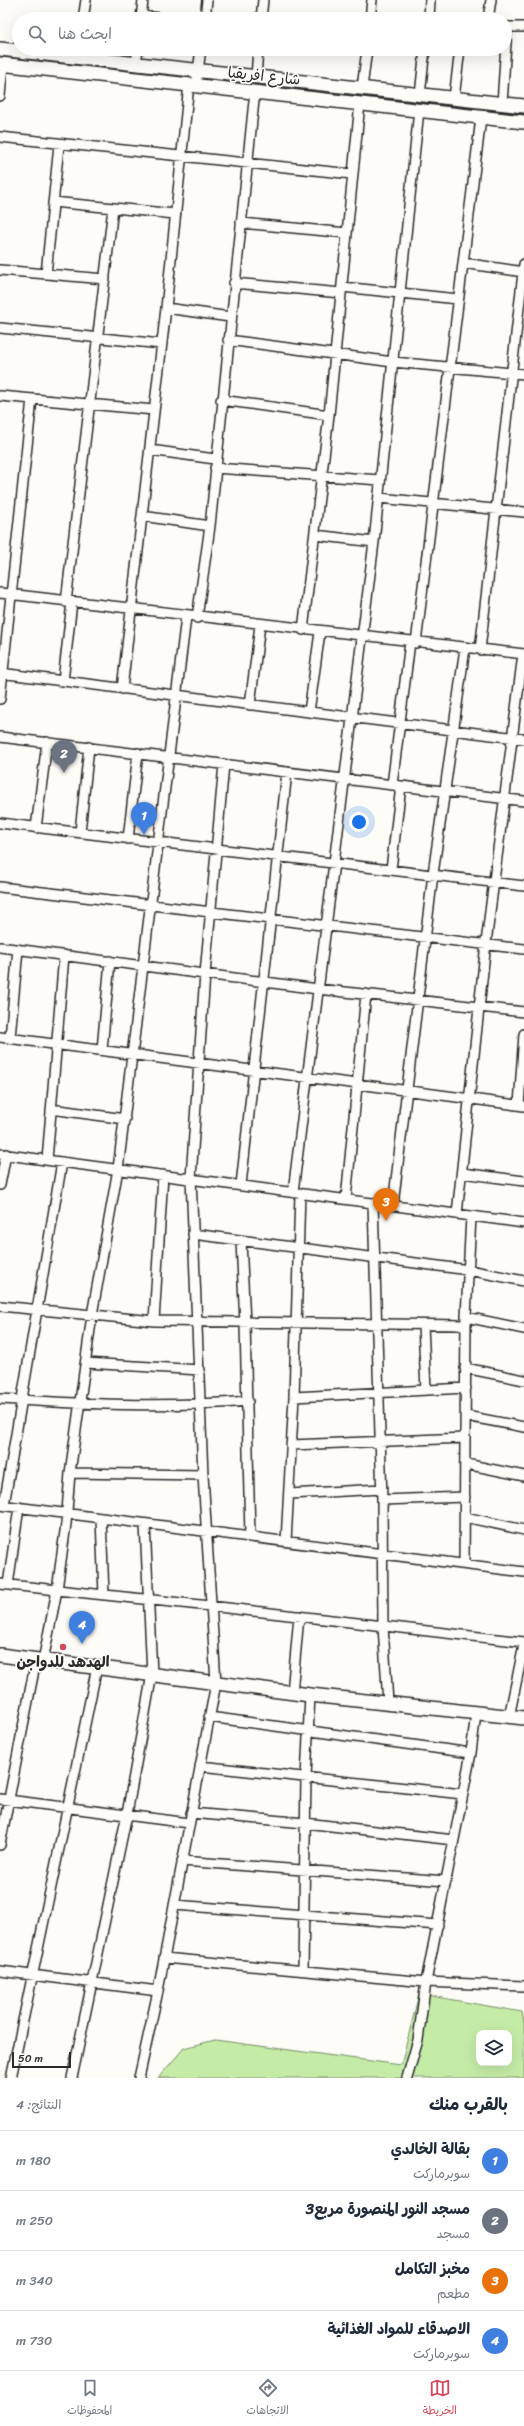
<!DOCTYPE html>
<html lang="ar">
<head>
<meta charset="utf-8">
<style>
	body { margin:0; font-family:Sriracha,"Playpen Sans Arabic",sans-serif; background:#f6f6f7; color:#1f2937; direction:rtl }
	.controls { position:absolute; right:12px; bottom:12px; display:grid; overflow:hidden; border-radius:8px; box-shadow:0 4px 16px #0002 }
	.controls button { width:36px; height:36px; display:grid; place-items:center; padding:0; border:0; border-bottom:1px solid #e0e1e3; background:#fff; color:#1f2937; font:20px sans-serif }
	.scale { position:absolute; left:12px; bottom:10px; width:59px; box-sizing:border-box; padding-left:4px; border:2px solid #2b2b2b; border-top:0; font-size:11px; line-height:14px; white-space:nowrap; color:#2b2b2b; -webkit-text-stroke:3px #fdfcf7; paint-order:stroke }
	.you { position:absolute; left:359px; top:822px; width:14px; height:14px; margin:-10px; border:3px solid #fff; border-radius:50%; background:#1a73e8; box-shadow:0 0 0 6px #1a73e833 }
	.badge { display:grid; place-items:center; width:26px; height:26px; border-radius:50%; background:#d1495b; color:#fff; font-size:13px; font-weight:700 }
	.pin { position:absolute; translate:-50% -33px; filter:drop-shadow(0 1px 2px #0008) }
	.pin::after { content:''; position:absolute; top:21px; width:14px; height:12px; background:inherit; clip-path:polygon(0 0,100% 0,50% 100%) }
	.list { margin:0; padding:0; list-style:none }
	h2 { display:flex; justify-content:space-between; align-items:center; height:52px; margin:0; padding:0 16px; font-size:17px }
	h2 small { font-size:13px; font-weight:400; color:#747a83 }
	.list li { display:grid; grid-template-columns:26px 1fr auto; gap:12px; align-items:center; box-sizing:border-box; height:60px; padding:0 16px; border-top:1px solid #e0e1e3 }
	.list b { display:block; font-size:15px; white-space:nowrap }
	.list p { margin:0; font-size:13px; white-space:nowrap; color:#747a83 }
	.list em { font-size:13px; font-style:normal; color:#747a83 }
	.icon { flex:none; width:22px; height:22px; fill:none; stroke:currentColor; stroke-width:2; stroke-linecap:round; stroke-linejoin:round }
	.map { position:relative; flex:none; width:524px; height:2078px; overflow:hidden; direction:ltr }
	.search { position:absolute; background:#fff; box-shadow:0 4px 16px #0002; left:12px; right:12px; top:12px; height:44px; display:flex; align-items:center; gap:10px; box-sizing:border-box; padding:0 14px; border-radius:22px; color:#747a83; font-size:15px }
	.sheet { height:292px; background:#fff }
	nav { display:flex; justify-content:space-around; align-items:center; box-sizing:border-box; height:56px; border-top:1px solid #e0e1e3; background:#fff; font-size:11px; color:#747a83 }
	nav a { display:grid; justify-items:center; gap:2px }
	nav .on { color:#d1495b }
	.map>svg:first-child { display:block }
	.green { fill:#c5eca7; stroke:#788c69; fill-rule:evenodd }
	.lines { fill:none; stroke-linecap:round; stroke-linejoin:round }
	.street-casing { stroke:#2b2b2b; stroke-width:12 }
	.secondary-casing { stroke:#2b2b2b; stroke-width:16 }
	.street { stroke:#fdfcf7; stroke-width:9 }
	.secondary { stroke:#fdfcf7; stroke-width:13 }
	.poi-dot { fill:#d1495b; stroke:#fdfcf7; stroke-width:1.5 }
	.labels { text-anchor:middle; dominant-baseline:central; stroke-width:3.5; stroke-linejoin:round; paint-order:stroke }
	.street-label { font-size:15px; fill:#2b2b2b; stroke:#fdfcf7 }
	.poi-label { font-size:15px; font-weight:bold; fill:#2b2b2b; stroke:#fdfcf7 }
</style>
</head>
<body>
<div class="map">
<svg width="524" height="2078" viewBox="0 0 524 2078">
	<rect width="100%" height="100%" fill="#fdfcf7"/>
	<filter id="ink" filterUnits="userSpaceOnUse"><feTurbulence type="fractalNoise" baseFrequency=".025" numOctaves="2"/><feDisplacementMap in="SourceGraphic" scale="8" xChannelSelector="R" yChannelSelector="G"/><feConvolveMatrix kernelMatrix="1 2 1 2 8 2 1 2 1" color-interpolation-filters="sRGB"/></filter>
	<g filter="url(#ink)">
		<path class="green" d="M419 1994 522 2012 524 2023V2078H158L184 2048 215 2040 401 2065ZM479 2033H509V2063H479Z"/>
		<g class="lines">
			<defs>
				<path id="street" d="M142 16 170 19
					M83 19 86 0
					M141 19 143 0
					M205 19 207 0
					M261 19 263 0
					M370 19 372 0
					M429 19 430 0
					M488 19 491 0
					M505 27H524
					M136 63 138 49
					M256 77 258 49
					M196 85 201 49
					M362 88 367 49
					M420 95 425 49
					M0 96 3 64
					M454 98 460 49
					M502 104 507 28
					M0 137 352 174
					M53 202 175 214
					M241 223 347 233
					M463 263 524 272
					M0 270 105 279
					M46 274 59 145
					M234 283 341 293
					M342 287 458 299
					M166 308 230 317
					M0 328 162 344
					M228 340 393 362 524 374
					M0 396 154 410
					M221 400 329 415
					M150 450 215 459
					M215 468 380 480
					M379 498 524 512
					M142 516 210 526
					M315 535 374 542
					M0 593 524 654
					M66 602 113 208
					M197 618 210 526 255 91
					M303 630 329 415 360 103
					M416 643 481 118
					M480 650 524 264
					M0 673 524 739
					M63 681 72 602
					M122 689 166 308 189 84
					M0 699 32 399
					M250 705 260 625
					M309 712 320 632
					M0 737 524 801
					M392 785 410 642
					M0 823 524 886
					M36 828 47 742
					M80 832 89 747
					M128 839 138 753
					M391 869 401 786
					M0 887 524 949
					M0 947 318 989 524 1012
					M0 1037 524 1106
					M10 1038 18 949
					M102 1050 110 961
					M519 1105 524 1034
					M51 1109 125 1119
					M0 1154 524 1223
					M47 1160 64 955
					M462 1173 524 1181
					M0 1185 6 1154
					M241 1185 287 772
					M293 1192 374 542 419 110
					M346 1199 366 994
					M373 1203 382 1500 383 1626 388 1703
					M393 1205 433 874 465 648
					M457 1214 486 943 523 654
					M193 1234 469 1270 524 1281
					M241 1241 245 1323 250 1537
					M0 1306 154 1321 466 1325
					M466 1317 524 1329
					M154 1321 163 1175
					M423 1325 426 1390
					M86 1363 200 1370
					M465 1368 524 1380
					M294 1397 466 1388
					M0 1399C83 1404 165 1408 248 1401
					M466 1416 524 1427
					M291 1445 465 1438
					M466 1464 524 1476
					M70 1473 203 1475
					M289 1494 382 1489
					M382 1500 465 1497
					M0 1505 524 1572
					M4 1505 62 1162
					M465 1517 524 1530
					M101 1518 104 1595
					M286 1541 294 1397 300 1193
					M464 1563 466 1317 471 1216
					M0 1584 210 1606 524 1642
					M8 1585 19 1507
					M43 1661 57 1590 66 1524 70 1473 92 1315 118 1169 186 617
					M292 1693 299 1616
					M209 1717 471 1753
					M509 1717 524 1645
					M200 1766 463 1794
					M0 1799 189 1823
					M191 1813 305 1823 454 1840
					M0 1845 36 1660
					M182 1861 446 1881
					M174 1905 438 1925
					M164 1958 426 1982 471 1753 476 1713
					M303 1970 306 1778 310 1695
					M0 1971 158 1991
					M11 2078 97 1667
					M72 2078 127 1814 152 1674 145 1524
					M139 2078 158 1991 216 1683 203 1475 191 1178 205 974 224 764
					M407 2078 418 2040 426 1982 524 1986"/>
				<path id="secondary" d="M0 49 524 106
					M0 64 524 122
					M0 1655 310 1695 524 1718"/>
			</defs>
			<use href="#street" class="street-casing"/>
			<use href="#secondary" class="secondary-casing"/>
			<use href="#street" class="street"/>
			<use href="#secondary" class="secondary"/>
		</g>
	</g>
	<circle class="poi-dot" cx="63" cy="1647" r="4"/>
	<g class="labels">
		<g class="street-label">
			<text transform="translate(264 76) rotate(6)">شارع افريقيا</text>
		</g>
		<g class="poi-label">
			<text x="63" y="1662">الهدهد للدواجن</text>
		</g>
	</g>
</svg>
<div class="controls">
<button><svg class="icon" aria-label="layers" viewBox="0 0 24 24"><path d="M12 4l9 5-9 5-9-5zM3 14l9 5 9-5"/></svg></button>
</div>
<div class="scale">50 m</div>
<div class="you"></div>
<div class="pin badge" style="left:144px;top:835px;background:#3f7fe0">1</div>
<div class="pin badge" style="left:64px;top:773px;background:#6b7280">2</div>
<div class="pin badge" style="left:386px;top:1221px;background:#e8710a">3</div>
<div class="pin badge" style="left:82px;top:1644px;background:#3f7fe0">4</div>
<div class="search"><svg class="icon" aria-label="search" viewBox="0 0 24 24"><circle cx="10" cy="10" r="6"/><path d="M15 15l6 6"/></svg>ابحث هنا</div>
</div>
<section class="sheet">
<h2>بالقرب منك<small>النتائج: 4</small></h2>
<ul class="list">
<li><span class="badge" style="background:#3f7fe0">1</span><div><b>بقالة الخالدي</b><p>سوبرماركت</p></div><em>180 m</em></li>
<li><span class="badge" style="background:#6b7280">2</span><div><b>مسجد النور المنصورة مربع3</b><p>مسجد</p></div><em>250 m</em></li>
<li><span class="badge" style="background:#e8710a">3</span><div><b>مخبز التكامل</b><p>مطعم</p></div><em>340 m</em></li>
<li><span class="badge" style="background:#3f7fe0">4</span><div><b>الاصدقاء للمواد الغذائية</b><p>سوبرماركت</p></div><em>730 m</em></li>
</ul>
</section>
<nav>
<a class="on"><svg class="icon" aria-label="map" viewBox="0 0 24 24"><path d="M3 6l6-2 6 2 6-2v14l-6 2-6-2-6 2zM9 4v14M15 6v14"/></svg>الخريطة</a>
<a><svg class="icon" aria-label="directions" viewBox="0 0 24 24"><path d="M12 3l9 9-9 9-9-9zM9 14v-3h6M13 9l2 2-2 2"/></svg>الاتجاهات</a>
<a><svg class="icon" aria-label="saved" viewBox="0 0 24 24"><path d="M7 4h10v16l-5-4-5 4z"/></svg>المحفوظات</a>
</nav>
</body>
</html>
